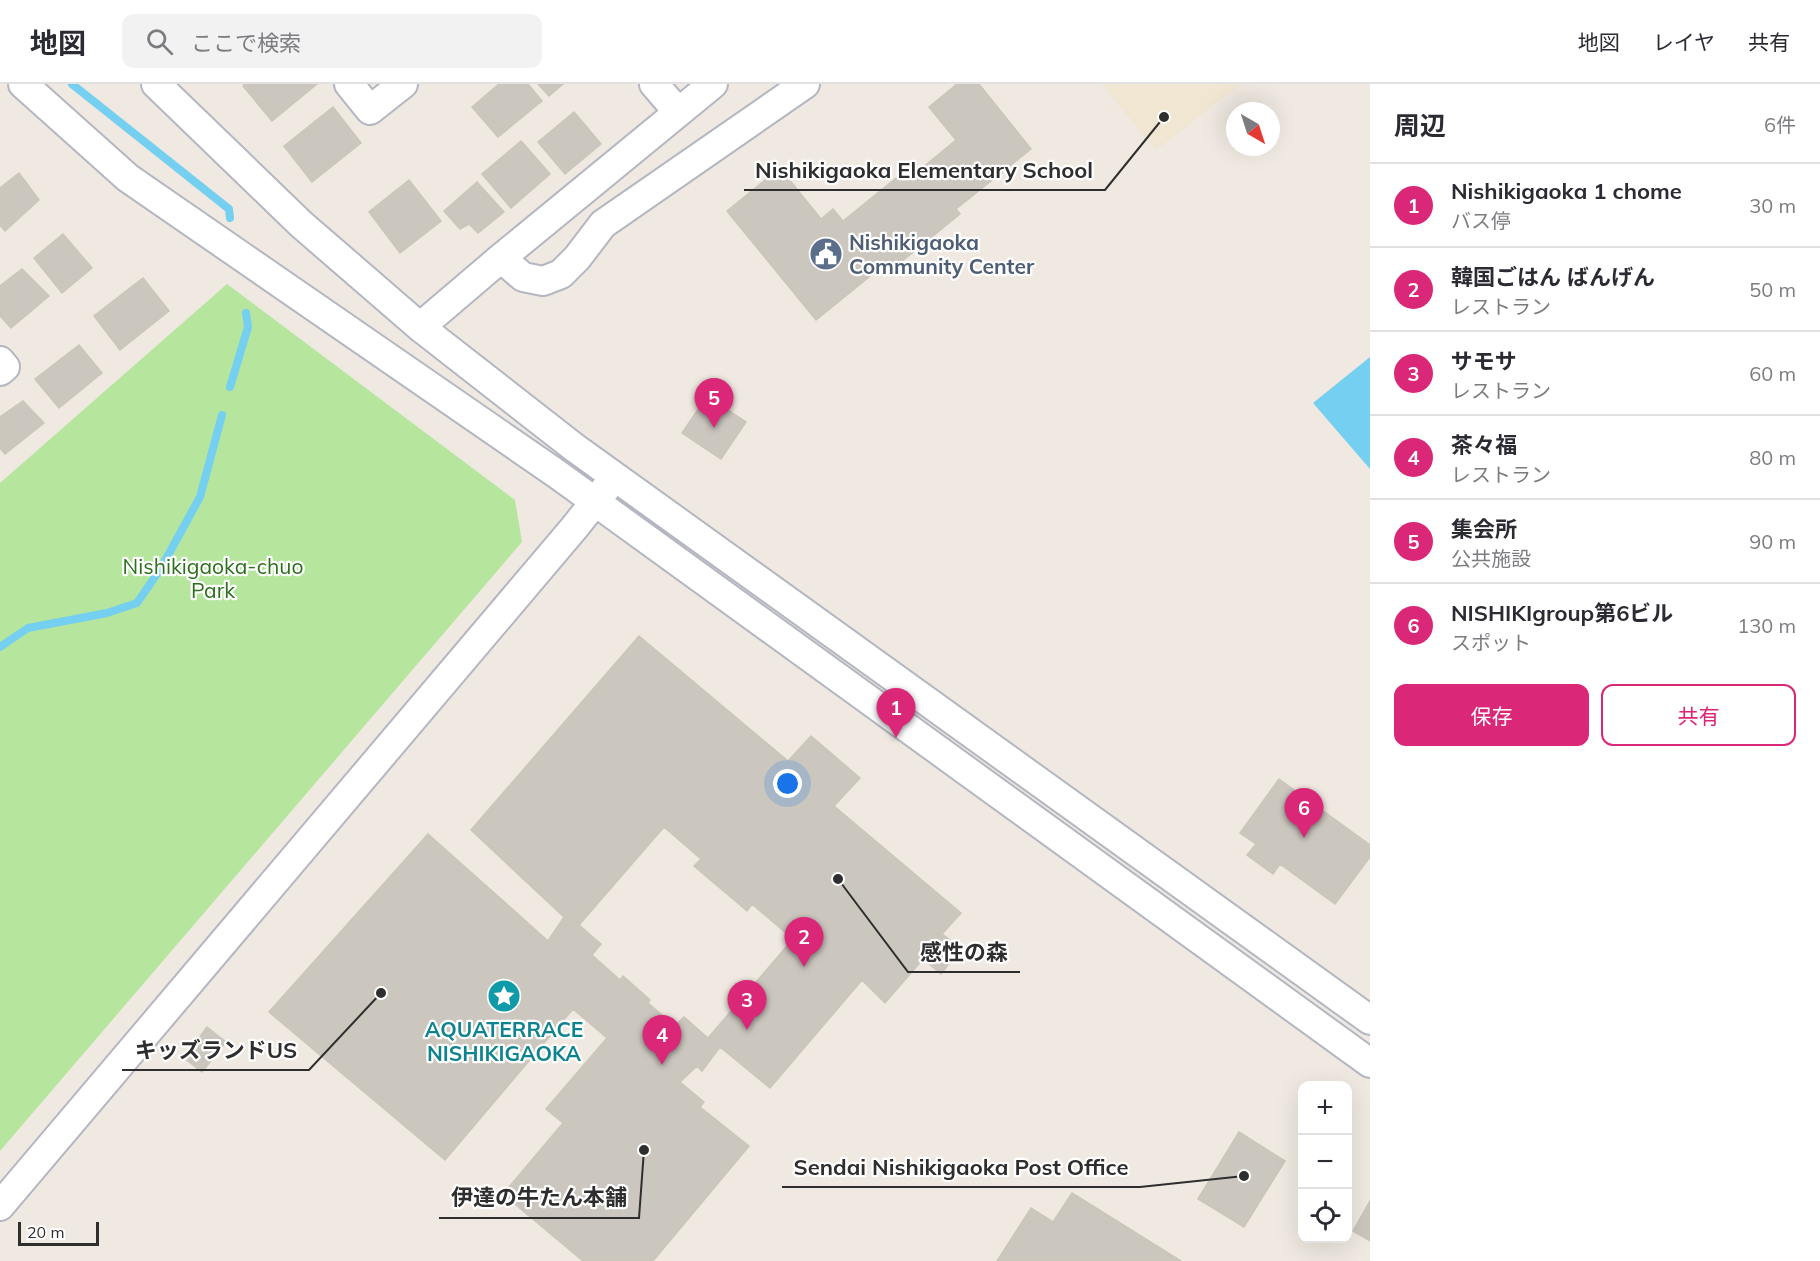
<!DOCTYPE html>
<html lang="ja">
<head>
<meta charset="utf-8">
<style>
	body { margin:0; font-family:Mulish,"Noto Sans JP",sans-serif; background:#f2f2f3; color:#2b2b33 }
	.controls { position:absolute; right:18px; bottom:18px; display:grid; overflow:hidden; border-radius:12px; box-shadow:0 6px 24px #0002 }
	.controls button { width:54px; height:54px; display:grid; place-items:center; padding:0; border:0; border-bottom:2px solid #e1e1e2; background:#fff; color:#2b2b33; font:30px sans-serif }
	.compass { position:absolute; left:1226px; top:18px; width:54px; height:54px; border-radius:50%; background:#fff; box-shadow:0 6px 24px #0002; rotate:141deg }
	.scale { position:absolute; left:18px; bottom:15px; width:81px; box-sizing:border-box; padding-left:6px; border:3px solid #2e2e2e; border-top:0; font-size:16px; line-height:21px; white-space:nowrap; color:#2e2e2e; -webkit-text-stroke:4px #fff; paint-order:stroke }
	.you { position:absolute; left:788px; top:700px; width:21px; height:21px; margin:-15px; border:4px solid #fff; border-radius:50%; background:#1a73e8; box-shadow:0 0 0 9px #1a73e833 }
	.badge { display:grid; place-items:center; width:39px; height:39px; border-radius:50%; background:#db2777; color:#fff; font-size:20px; font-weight:700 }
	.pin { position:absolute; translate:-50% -50px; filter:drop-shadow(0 2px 3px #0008) }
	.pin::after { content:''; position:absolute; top:32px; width:21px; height:18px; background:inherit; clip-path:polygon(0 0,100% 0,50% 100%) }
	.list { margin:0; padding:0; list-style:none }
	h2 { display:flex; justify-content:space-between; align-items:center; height:78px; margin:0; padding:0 24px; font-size:26px }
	h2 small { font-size:20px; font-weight:400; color:#7c7c81 }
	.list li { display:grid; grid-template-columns:39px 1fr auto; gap:18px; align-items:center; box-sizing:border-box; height:84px; padding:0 24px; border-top:2px solid #e1e1e2 }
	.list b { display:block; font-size:22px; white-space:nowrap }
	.list p { margin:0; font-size:20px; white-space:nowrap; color:#7c7c81 }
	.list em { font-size:20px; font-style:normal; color:#7c7c81 }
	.actions { display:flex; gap:12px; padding:18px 24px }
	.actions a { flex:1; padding:14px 0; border:2px solid #db2777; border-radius:12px; text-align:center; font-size:21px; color:#db2777 }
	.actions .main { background:#db2777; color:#fff }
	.icon { flex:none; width:33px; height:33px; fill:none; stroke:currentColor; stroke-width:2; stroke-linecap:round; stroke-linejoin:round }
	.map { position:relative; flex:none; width:1370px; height:1177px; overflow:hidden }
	header { display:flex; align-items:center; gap:36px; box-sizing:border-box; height:84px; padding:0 30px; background:#fff; border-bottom:2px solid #e1e1e2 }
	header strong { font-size:28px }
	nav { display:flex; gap:33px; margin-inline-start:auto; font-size:21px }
	.search { width:420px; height:54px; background:#f2f2f3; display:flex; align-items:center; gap:15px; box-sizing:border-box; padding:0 21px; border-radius:12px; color:#7c7c81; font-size:22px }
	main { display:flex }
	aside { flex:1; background:#fff }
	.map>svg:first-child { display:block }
	.education { fill:#f0e6d1 }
	.green { fill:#b6e59e }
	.water { fill:#75cff0 }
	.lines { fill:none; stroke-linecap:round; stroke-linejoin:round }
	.stream { stroke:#75cff0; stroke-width:8 }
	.building { fill:#cbc7bf; stroke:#cbc5ba; stroke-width:1.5; fill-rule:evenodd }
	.minor-casing { stroke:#b4b7c1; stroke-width:32 }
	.minor { stroke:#fff; stroke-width:28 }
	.labels { text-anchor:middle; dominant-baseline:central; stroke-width:4.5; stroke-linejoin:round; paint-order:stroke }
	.service-label { font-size:21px; font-weight:bold; fill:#4e5e75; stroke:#fff; text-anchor:start }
	.park-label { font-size:21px; fill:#2c6e1b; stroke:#fff }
	.culture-label { font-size:21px; font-weight:bold; fill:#0d838f; stroke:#fff }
	.leader { fill:none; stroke:#2e2e2e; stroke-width:2 }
	.callout-dot { fill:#2e2e2e; stroke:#fff; stroke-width:2 }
	.callout-label { font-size:22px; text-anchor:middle; font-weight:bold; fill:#2e2e2e; stroke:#fff; stroke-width:4.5; stroke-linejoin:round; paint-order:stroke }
</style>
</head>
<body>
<header>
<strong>地図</strong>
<div class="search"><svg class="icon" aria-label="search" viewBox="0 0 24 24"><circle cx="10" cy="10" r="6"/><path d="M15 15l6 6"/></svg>ここで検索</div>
<nav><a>地図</a><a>レイヤ</a><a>共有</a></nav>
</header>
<main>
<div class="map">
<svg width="1370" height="1177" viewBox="0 0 1370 1177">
	<rect width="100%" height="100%" fill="#efe9e1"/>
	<path class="education" d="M1102 0H1241L1156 66Z"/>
	<path class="green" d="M227 200 515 416 522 458 0 1067V399Z"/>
	<path class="water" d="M1370 273V385L1313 319Z"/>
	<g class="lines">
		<path class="stream" d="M72 0 229 125 230 134
			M230 303 248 243 246 229
			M0 563 28 544 107 529 137 519 161 484 200 413 222 331"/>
	</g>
	<path class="building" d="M245 0H317L272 37 243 2Z
		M499 0H528L542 17 498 53 472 23Z
		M538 0H563L549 12Z
		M957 0H979L1031 65 956 125 960 130 885 191 879 185 816 236 727 127 780 84 821 135 833 125 843 137 911 82 916 89 956 56 929 23Z
		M333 23 361 59 312 98 284 62Z
		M574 28 601 60 565 90 538 58Z
		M521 57 550 90 511 124 482 90Z
		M19 89 39 116 5 147 0 141V104Z
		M409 96 441 137 400 169 369 128Z
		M477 98 504 128 478 149 469 140 460 145 444 127Z
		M63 150 92 184 62 209 34 174Z
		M22 185 49 212 11 244 0 232V202Z
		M143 194 169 227 120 266 94 232Z
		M79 261 102 289 59 324 35 295Z
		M707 312 746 338 721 375 682 349Z
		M23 317 44 339 5 370 0 364V333Z
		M639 552 788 677 811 652 860 694 834 722 961 829 942 850 961 864 941 890 923 875 885 919 862 896 770 1004 720 963 702 987 697 982 680 998 704 1018 700 1023 749 1062 653 1177H583L503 1110 563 1039 546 1025 607 954 573 925 445 1076 269 928 428 750 548 857 564 833 471 746ZM664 743 701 775 694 782 747 827 752 820 793 855 708 954 684 933 675 942 648 919 650 916 623 892 620 896 592 871 601 860 579 841Z
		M1279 695 1370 761V773L1335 820 1280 780 1273 790 1247 771 1256 760 1240 749Z
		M207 943 226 958 202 988 184 974Z
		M1239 1048 1285 1077 1244 1143 1198 1115Z
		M1072 1109 1181 1177H997L1031 1124 1053 1138Z
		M1370 1117V1157L1353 1147Z"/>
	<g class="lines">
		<defs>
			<path id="minor" d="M23 0 128 94 557 390 1370 979
				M156 0 301 140 420 243 575 364 1370 936
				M349 0 370 26 403 0
				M654 0 678 28
				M501 174 523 193 543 197 561 190 577 174 603 140 805 0
				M420 243 501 174 713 0
				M0 277 5 283 0 287
				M0 1122 574 444 606 404"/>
		</defs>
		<use href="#minor" class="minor-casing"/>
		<use href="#minor" class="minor"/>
	</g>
	<defs>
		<symbol id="civic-disc" viewBox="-11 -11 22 22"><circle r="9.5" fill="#5c6f8a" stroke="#fff"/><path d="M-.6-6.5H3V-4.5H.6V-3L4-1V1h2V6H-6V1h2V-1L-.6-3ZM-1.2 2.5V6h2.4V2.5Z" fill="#fff"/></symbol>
		<symbol id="sight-disc" viewBox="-11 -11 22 22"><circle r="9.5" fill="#0f9aa8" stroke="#fff"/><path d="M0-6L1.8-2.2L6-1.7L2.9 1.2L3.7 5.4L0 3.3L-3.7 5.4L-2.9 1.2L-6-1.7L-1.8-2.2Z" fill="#fff"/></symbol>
	</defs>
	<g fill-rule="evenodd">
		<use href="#civic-disc" x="807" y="151" width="38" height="38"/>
		<use href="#sight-disc" x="485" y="893" width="38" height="38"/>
	</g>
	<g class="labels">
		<g class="service-label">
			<text x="849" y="158">Nishikigaoka<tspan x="849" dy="24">Community Center</tspan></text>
		</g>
		<g class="park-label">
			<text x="213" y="482">Nishikigaoka-chuo<tspan x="213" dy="24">Park</tspan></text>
		</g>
		<g class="culture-label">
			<text x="504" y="945">AQUATERRACE<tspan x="504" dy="24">NISHIKIGAOKA</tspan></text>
		</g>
	</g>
	<path class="leader" d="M1164 33L1105 106H744M838 795L908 888H1020M381 909L309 986H122M1244 1092L1140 1103H782M644 1066L639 1134H439"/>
	<g class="callout-dot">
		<circle cx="1164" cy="33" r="6"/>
		<circle cx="838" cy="795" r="6"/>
		<circle cx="381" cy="909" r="6"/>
		<circle cx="1244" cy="1092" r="6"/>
		<circle cx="644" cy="1066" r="6"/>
	</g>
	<g class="callout-label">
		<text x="924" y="94">Nishikigaoka Elementary School</text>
		<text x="964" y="876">感性の森</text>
		<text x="216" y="974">キッズランドUS</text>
		<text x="961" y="1091">Sendai Nishikigaoka Post Office</text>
		<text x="539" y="1121">伊達の牛たん本舗</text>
	</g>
</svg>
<div class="controls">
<button>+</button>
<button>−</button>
<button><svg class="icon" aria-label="locate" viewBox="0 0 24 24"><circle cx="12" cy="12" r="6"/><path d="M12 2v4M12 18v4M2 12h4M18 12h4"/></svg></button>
</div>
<svg class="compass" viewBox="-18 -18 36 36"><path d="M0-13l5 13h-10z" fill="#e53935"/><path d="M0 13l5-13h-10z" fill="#7c7c81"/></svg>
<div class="scale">20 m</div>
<div class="you"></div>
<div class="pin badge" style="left:896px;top:654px">1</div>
<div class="pin badge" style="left:804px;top:883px">2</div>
<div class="pin badge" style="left:747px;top:946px">3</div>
<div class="pin badge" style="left:662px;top:981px">4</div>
<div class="pin badge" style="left:714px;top:344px">5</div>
<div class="pin badge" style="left:1304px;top:754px">6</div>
</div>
<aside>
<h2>周辺<small>6件</small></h2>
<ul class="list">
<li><span class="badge">1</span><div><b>Nishikigaoka 1 chome</b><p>バス停</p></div><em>30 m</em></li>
<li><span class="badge">2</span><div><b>韓国ごはん ばんげん</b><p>レストラン</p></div><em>50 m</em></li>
<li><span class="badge">3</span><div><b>サモサ</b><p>レストラン</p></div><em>60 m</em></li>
<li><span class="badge">4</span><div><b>茶々福</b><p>レストラン</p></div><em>80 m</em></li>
<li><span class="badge">5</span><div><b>集会所</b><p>公共施設</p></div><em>90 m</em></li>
<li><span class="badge">6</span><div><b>NISHIKIgroup第6ビル</b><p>スポット</p></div><em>130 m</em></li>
</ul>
<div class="actions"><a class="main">保存</a><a>共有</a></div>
</aside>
</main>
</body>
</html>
